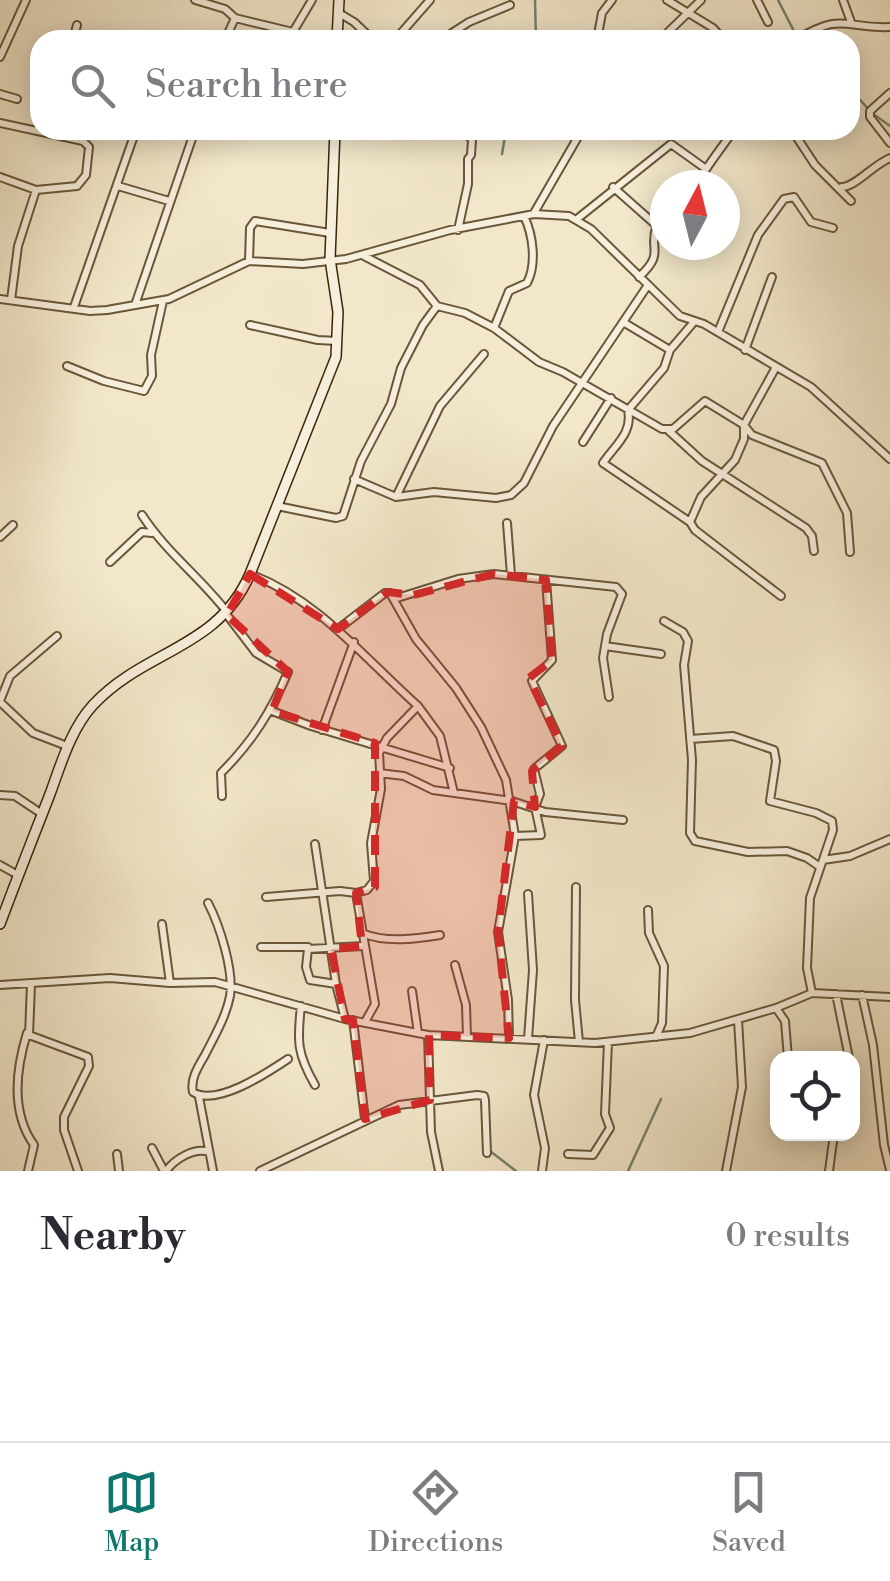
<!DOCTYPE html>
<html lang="en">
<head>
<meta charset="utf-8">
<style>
	body { margin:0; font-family:"Libre Bodoni",serif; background:#f2f2f3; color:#2b2b33 }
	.controls { position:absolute; right:30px; bottom:30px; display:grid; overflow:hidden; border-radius:20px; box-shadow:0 5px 25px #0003 }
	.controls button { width:90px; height:90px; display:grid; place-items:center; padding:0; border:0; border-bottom:2px solid #e1e1e2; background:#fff; color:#2b2b33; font:50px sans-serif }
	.compass { position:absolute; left:650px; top:170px; width:90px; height:90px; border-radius:50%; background:#fff; box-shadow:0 5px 25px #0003; rotate:7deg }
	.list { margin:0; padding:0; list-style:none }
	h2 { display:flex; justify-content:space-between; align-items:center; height:130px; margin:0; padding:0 40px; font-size:42px }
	h2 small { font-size:32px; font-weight:400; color:#7c7c81 }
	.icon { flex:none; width:55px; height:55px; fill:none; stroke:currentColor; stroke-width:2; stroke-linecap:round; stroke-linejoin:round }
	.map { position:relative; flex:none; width:890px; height:1171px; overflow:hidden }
	.search { position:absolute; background:#fff; box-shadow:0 5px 25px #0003; left:30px; right:30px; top:30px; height:110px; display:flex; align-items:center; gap:25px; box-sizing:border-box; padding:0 35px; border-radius:30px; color:#7c7c81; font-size:38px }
	.sheet { height:270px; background:#fff }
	nav { display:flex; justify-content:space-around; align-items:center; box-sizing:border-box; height:140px; border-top:2px solid #e1e1e2; background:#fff; font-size:28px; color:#7c7c81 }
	nav a { display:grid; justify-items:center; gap:5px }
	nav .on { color:#0f766e }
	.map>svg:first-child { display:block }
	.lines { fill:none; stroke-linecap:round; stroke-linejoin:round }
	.stream { stroke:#75826f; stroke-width:2.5 }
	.minor-casing { stroke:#6a5638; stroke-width:10 }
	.secondary-casing { stroke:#3c2507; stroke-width:12 }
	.minor { stroke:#f7efdd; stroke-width:6 }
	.secondary { stroke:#f7efdd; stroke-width:9 }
	.marked { fill:#d62828; fill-opacity:0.2; stroke:#d62828; stroke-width:8; stroke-dasharray:20 12; stroke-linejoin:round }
</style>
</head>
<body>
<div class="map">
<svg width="890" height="1171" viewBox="0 0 890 1171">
	<rect width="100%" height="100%" fill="#f2e7ca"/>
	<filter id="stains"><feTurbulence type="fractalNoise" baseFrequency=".002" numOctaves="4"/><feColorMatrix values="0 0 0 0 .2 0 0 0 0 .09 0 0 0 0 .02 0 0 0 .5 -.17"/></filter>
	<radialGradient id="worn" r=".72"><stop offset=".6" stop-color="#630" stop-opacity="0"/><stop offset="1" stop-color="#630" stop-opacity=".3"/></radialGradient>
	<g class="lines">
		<path class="stream" d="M535 0 536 40
			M778 0 798 39
			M850 89 872 113 890 126
			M502 154 506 130
			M490 1151 516 1171
			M628 1171 661 1099"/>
		<defs>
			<path id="minor" d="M195 0 225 9 235 18
				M667 0 713 28 724 40
				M757 0 768 22
				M843 0 851 22
				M339 13 354 22 373 40
				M73 40 77 25
				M225 40 235 18 293 32 312 0
				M395 40 430 0
				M441 40 469 22 510 5
				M597 40 602 13 612 0
				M660 40 701 0
				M796 40C843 11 844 29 890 27
				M0 57 26 0
				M890 93 870 111V117L890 143
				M0 94 17 99
				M0 123 83 141 89 147 86 175 77 186 36 190 0 177
				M218 130 234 135H248
				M383 130H389
				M792 130 815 165 851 201
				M695 185C708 166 720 149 734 130
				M118 186 169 201
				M613 187 657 226
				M842 187C855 187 873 165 890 158
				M534 213 582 130
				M577 219 671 144 706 169
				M458 230 468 184V159L471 155 472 140 463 130
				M364 256 420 285 437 306 465 313 494 328 539 362 563 372 662 429H673L705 401 744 425 752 435 822 463 847 513 850 552
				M249 261 250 228 255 221 330 233
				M639 277C665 253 649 250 656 228 658 222 663 217 665 212
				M0 299 90 311 107 310 169 299 249 261 303 264 346 259 450 230 534 214 569 216 591 229 680 316 704 324 811 387 890 459
				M11 300 18 246 36 190
				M135 305 195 130
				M74 307 136 130
				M623 322 670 350
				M250 325 318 340 337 341
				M494 328 509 291 527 283C537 264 533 235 524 216
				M718 332 758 235 784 199 794 197 811 222 833 228
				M745 350 772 277
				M67 366 104 381 144 391 152 376 151 355 163 301
				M776 367 744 425V439L735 460 701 497 690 522 695 530 781 596
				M669 431 702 461 806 528 812 536 814 551
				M583 442 611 398
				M354 479 396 497 440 406 484 354
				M396 497 434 492 496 498 511 495 524 483 553 426 648 285
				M277 506 336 518 343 516 361 461 391 404 401 368 423 325 437 306
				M142 515C166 552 200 577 227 612
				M690 522 603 463C615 445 633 433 628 410L664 368 670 350 693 323
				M507 523 511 575
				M0 537 13 525
				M110 562 142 532 152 533
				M250 574C319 600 365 659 418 706L387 738 379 753 381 789 371 843 374 881 367 890 356 893 375 1004 365 1022
				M394 599 458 579 494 574 616 587 622 594 607 634 603 658 609 697
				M664 621 683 632 688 641 684 665 692 760 690 833 695 841 748 852 787 851 807 858 820 867
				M338 629 385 593H390L416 639 456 688 481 727 506 780 515 836 498 932 508 1000 509 1038
				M605 646 661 654
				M0 701 10 676 57 636
				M0 702 33 733 67 746
				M418 706 440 736 454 793
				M272 711 311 726 450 768
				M322 730 354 642
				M690 739 733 736 774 750 776 761 770 801 816 813 832 821 833 830 810 898 807 968 812 993
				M379 773 404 776 433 790 512 801 545 812 623 820
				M0 795 15 796 42 814
				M222 796 221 773C252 742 271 712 288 672L256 653 227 615
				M515 836 541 835 535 807 540 794 534 769 562 746 532 681 552 660 546 580
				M315 844 336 984
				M823 860 850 856 890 839
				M0 865 18 875
				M576 887 575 1000 579 1042
				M528 894 533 970 528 1039
				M266 897 340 891 356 893
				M208 903C220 926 234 971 230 996 226 1017 214 1037 205 1055 198 1067 190 1079 193 1092 216 1107 267 1073 288 1059
				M648 910 649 933 664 966 662 1023 656 1037
				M162 924 170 983
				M362 933C385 943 416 939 440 935
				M261 947H308
				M455 965 466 1005 467 1037
				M31 984 29 1035 88 1057 89 1066 64 1117V1130L78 1171
				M0 985 110 978 170 983 215 982 345 1019 428 1035 595 1043 690 1033 776 1008 812 993 890 997
				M412 991 418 1033
				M836 994 849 1058
				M862 995 873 1045 884 1145 890 1170
				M301 1006C297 1041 297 1054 315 1085
				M776 1008 785 1021 788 1058
				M345 1019 336 984 310 980 306 967 308 949 363 946
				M353 1020 365 1119
				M27 1033C16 1069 11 1113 34 1145L28 1171
				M428 1035 431 1132 439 1171
				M199 1097 213 1171
				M152 1148 164 1171
				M117 1154 119 1171
				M568 1154 593 1155 610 1128 605 1114 608 1042
				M166 1171C175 1159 194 1147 209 1152
				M260 1171 399 1105 477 1095 484 1096 485 1100 487 1153
				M542 1171 545 1148 534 1095 544 1040
				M726 1171 742 1087 738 1020
				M829 1171 834 1134"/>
			<path id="secondary" d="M337 40 339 0
				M0 924C16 881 33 838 50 794 61 764 71 729 93 705 145 649 217 650 250 574L336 357 338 312 330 259 335 130"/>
		</defs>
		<use href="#minor" class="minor-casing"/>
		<use href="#secondary" class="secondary-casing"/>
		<use href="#minor" class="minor"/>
		<use href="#secondary" class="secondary"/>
	</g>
	<path class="marked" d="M250 574 338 629 388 592 413 595 494 574 546 580 552 660 529 678 562 746 532 771 535 807 514 801 498 932 509 1038 429 1035 430 1100 365 1119 353 1020 345 1019 331 949 362 946 356 893 375 887V743L272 711 288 672 227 615Z"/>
	<rect width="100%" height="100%" filter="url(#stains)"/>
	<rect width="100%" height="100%" fill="url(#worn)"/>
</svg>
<div class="controls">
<button><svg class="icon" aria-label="locate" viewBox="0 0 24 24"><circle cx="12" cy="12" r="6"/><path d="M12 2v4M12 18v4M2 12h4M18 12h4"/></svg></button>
</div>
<svg class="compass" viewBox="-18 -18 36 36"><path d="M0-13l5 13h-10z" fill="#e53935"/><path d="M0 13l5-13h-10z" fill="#7c7c81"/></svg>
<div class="search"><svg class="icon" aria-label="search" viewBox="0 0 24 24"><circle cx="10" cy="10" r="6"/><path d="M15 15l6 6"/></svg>Search here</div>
</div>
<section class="sheet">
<h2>Nearby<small>0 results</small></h2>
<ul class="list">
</ul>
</section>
<nav>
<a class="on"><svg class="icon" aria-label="map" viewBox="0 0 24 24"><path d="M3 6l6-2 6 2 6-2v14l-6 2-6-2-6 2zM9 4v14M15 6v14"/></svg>Map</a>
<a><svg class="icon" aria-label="directions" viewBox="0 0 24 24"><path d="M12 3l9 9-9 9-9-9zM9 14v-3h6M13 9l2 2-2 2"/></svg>Directions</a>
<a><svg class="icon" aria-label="saved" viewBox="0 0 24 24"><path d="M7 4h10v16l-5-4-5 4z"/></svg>Saved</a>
</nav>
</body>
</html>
